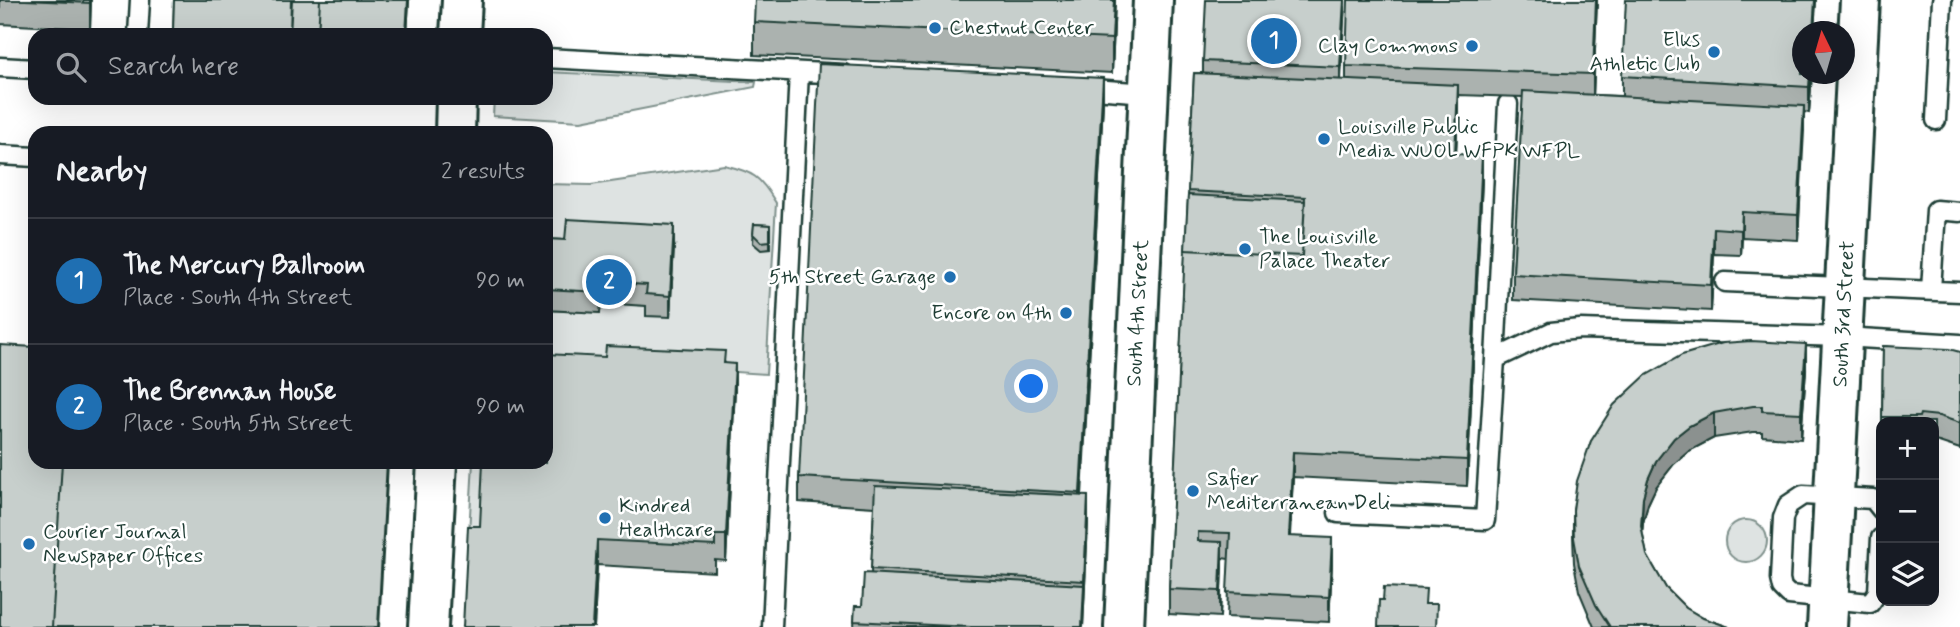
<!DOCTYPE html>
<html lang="en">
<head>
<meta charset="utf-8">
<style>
	body { margin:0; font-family:Mynerve,sans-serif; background:#20242c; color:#f1f3f6 }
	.controls { position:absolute; right:21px; bottom:21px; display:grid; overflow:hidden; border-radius:14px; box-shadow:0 7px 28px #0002 }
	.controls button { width:63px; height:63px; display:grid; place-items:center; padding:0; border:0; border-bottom:2px solid #363941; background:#171b24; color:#f1f3f6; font:35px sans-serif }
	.compass { position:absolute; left:1792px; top:21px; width:63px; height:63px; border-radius:50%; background:#171b24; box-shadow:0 7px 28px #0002; rotate:355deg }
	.you { position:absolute; left:1032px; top:387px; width:24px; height:24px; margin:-18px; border:5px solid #fff; border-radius:50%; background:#1a73e8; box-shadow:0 0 0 10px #1a73e833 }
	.badge { display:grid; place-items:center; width:46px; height:46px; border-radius:50%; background:#1f6fb2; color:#fff; font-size:23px; font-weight:700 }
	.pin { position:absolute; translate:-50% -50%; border:4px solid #fff; box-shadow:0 2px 7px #0006 }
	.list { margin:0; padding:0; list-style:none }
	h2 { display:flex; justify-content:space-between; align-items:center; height:91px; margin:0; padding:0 28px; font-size:30px }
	h2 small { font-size:23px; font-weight:400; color:#9ea1a6 }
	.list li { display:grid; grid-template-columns:46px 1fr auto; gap:21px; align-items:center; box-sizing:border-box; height:126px; padding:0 28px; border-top:2px solid #363941 }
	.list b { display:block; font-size:26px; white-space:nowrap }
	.list p { margin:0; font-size:23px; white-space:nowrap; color:#9ea1a6 }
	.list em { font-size:23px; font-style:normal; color:#9ea1a6 }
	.icon { flex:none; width:38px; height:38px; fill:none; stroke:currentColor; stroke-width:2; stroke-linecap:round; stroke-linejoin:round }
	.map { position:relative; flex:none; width:1960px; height:627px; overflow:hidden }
	.search { position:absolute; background:#171b24; box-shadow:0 7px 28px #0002; left:28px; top:28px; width:525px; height:77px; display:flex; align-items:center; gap:18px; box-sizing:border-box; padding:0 24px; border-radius:21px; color:#9ea1a6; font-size:26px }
	.panel { position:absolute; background:#171b24; box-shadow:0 7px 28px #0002; left:28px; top:126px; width:525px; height:343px; border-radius:21px }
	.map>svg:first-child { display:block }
	.green { fill:#dee3e2; stroke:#7e908b; stroke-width:2 }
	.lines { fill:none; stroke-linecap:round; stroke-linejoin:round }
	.lane-casing { stroke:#1f3d34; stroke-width:23 }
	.secondary-casing { stroke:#1f3d34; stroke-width:44 }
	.primary-casing { stroke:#1f3d34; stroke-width:44 }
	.lane { stroke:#fff; stroke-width:18 }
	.secondary { stroke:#fff; stroke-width:38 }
	.primary { stroke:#fff; stroke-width:38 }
	.wall { fill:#abb2af; stroke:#1f3d34; stroke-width:2 }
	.shaded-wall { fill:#8b918f; stroke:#1f3d34; stroke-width:2 }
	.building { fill:#c7cfcc; stroke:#1f3d34; stroke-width:2 }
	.poi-dot { fill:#1f6fb2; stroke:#fff; stroke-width:2.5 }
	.labels { text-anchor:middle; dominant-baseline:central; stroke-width:5; stroke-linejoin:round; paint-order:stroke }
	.poi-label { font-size:21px; fill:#1f3d34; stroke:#fff; text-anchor:start }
	.street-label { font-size:21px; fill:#1f3d34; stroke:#fff }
</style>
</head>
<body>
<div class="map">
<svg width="1960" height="627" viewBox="0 0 1960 627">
	<rect width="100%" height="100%" fill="#fff"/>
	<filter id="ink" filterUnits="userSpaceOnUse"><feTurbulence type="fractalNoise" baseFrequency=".0143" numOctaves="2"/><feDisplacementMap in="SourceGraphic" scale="14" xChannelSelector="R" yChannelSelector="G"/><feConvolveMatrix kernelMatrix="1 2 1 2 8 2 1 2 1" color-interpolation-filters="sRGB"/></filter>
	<g filter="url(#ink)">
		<path class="green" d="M546 72 756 82 755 87 581 121 493 116 494 98H546Z
			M724 165C753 172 760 176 776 203L766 374 610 364 546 380V310L600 313 601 303 674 246 546 260V184L591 185Z
			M473 462H484L480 552 468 551Z
			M1725 541a21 21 0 1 1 42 0a21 21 0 1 1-42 0Z"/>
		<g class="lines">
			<defs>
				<path id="lane" d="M138 35 140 0
					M546 58 843 74
					M0 67 35 69
					M1080 88 1147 93
					M1508 104 1495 359 1551 332 1580 329 1843 337 1960 344
					M1936 120 1942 0
					M0 155 35 157
					M1725 282 1960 292
					M1931 290 1936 210 1960 212
					M1881 509 1873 499 1803 495 1788 505 1783 518 1780 579 1782 588 1789 595 1870 603 1878 592 1881 538
					M1338 513 1485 520 1495 359
					M772 627 799 72"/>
				<path id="secondary" d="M460 35 462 0
					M455 133 456 98
					M428 627 437 462
					M1124 627 1153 0"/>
				<path id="primary" d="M1827 627 1860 0"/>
			</defs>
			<use href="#lane" class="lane-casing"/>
			<use href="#secondary" class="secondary-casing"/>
			<use href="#primary" class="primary-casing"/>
			<use href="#lane" class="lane"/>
			<use href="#secondary" class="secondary"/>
			<use href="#primary" class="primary"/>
		</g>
		<path class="wall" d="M0 0H91L90 29 0 24Z
			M174 0H409L407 35H173Z
			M1115 0 1112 73 754 55V22Z
			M1345 0 1341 80H1346V66L1597 0 1593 95 1622 96V76L1816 0 1814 32H1802L1812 74 1809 113 1804 112 1798 240 1742 237 1741 255 1714 254 1711 311 1513 300V274L1523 97 1458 95 1456 154 1482 180 1467 486 1293 477 1290 536 1332 564 1329 622 1227 617 1229 559 1222 558 1220 617 1169 614V589L1194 73H1203V61Z
			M1103 103 1082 496 1088 522 1083 627H854L855 606H862L871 574 874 507 799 502V477Z
			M754 224 770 225V249L761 250 753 243Z
			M546 239 674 246 670 317 646 316V306L601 303 600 313 546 310Z
			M1883 346 1960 352V449L1939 442 1934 441V422H1882Z
			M725 363 735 389 726 561 715 560V572L597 565 594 627H463Z
			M1806 370 1801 439 1762 436V432H1753L1714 438 1689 451 1674 464 1656 487 1648 504 1643 523 1642 532 1647 555 1666 588 1686 608 1703 618 1729 627H1594L1579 591 1574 563 1573 535V510L1591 441Z"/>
		<path class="shaded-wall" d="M90 0H91L90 29Z
			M408 0H409L407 35H406Z
			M1114 0H1115L1112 73V39Z
			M1344 0H1345L1340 89V67Z
			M1596 0H1597L1593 100V74Z
			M1815 0H1816L1814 32H1813Z
			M1810 74H1812L1809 113V87Z
			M1103 78V103L1080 519V493Z
			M1458 85V111L1455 179V154Z
			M1804 106V131L1798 240V215Z
			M1482 155V180L1467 486V460Z
			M1742 212V237L1741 255V230Z
			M674 225V246L670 317V296Z
			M1714 228V254L1711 311V285Z
			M1806 344V370L1801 439V413Z
			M735 364V389L726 561V535Z
			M1714 413V438L1689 451 1674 464 1656 487 1648 504 1643 523 1641 552 1643 497 1648 479 1656 461 1674 438 1689 426Z
			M1293 452V477L1288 562V536Z
			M387 462H388L379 627H378Z
			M1088 496V522L1083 627H1082Z
			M1332 538V564L1329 622V597Z
			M597 540V565L594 627H592Z
			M1222 542V568L1220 617V591Z"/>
		<path class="building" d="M25 0H90V3Z
			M174 0H291L290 35H258L173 30Z
			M292 0H320L318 35H290Z
			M320 0H408L406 35H318Z
			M755 0H1114L1112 39 754 22Z
			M1206 0H1344L1340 67 1203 61Z
			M1348 0H1596L1593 74 1346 66Z
			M1626 0H1815L1813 32H1802V74H1810L1809 87 1622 76Z
			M819 64 1103 78 1080 493 799 477Z
			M1194 73 1458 85 1455 154 1482 155 1467 460 1293 452 1288 536 1332 538 1329 597 1227 592 1230 533 1198 532V541L1222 542 1220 591 1169 589 1185 250 1302 256 1305 197 1188 191Z
			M1523 91 1804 106 1798 215 1742 212 1741 230 1714 228 1711 285 1513 274Z
			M1188 195 1305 201 1302 256 1185 250Z
			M567 219 674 225 670 296 646 294 647 285 601 282 600 292 546 289V239L565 240Z
			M754 224 770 225V241L761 242 753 234Z
			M1751 341 1806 344 1801 413 1762 411V406H1753L1714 413 1689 426 1674 438 1656 461 1648 479 1643 497 1641 526 1647 555 1666 588 1686 608 1703 618 1729 627H1610L1596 605 1579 566 1574 538 1573 510 1577 481 1591 441 1614 405 1645 376 1682 355 1723 343Z
			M0 345 35 347V462H62L52 627H0Z
			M606 346 725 351 724 363 735 364 726 535H715V546L597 540 592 627H463L468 526H480L483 462H546V354L605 357Z
			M1883 346 1949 349 1960 352V423L1939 416 1920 414 1919 417H1882Z
			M62 462H387L378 627H52Z
			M875 486 1088 496 1084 581 871 569Z
			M864 573 1084 585 1082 627H970L854 621 855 606H862Z
			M1384 587 1426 589 1425 604H1437L1436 627H1378L1379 600H1383Z"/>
	</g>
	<g class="poi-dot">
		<circle cx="935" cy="28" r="7"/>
		<circle cx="1472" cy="46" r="7"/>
		<circle cx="1714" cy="52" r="7"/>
		<circle cx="1324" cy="139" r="7"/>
		<circle cx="1245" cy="249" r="7"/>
		<circle cx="950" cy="277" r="7"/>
		<circle cx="1066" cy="313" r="7"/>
		<circle cx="1193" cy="491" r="7"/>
		<circle cx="605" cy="518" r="7"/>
		<circle cx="29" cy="544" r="7"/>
	</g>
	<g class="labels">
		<g class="poi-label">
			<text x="949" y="28">Chestnut Center</text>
			<text x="1700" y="40" text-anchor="end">Elks<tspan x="1700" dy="24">Athletic Club</tspan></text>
			<text x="1458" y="46" text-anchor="end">Clay Commons</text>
			<text x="1338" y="127">Louisville Public<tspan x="1338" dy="24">Media WUOL WFPK WFPL</tspan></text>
			<text x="1259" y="237">The Louisville<tspan x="1259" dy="24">Palace Theater</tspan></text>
			<text x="936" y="277" text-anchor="end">5th Street Garage</text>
			<text x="1052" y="313" text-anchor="end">Encore on 4th</text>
			<text x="1207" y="479">Safier<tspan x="1207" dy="24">Mediterranean Deli</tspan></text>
			<text x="619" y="506">Kindred<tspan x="619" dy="24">Healthcare</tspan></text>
			<text x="43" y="532">Courier Journal<tspan x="43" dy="24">Newspaper Offices</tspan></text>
		</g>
		<g class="street-label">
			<text transform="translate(1138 313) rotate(-87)">South 4th Street</text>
			<text transform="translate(1844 314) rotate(-87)">South 3rd Street</text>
		</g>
	</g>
</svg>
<div class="controls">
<button>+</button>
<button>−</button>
<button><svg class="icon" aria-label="layers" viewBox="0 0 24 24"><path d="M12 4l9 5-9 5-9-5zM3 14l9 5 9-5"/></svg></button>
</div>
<svg class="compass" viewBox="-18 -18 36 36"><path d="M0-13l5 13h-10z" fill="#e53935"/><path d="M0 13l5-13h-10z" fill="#9ea1a6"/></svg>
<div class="you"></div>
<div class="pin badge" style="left:1274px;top:41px">1</div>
<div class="pin badge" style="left:609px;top:282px">2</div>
<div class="search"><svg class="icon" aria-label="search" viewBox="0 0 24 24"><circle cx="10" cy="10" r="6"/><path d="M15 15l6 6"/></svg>Search here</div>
<section class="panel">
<h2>Nearby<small>2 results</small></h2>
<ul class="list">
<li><span class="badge">1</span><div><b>The Mercury Ballroom</b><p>Place · South 4th Street</p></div><em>90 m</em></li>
<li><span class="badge">2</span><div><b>The Brennan House</b><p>Place · South 5th Street</p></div><em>90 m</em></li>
</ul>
</section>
</div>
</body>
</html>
